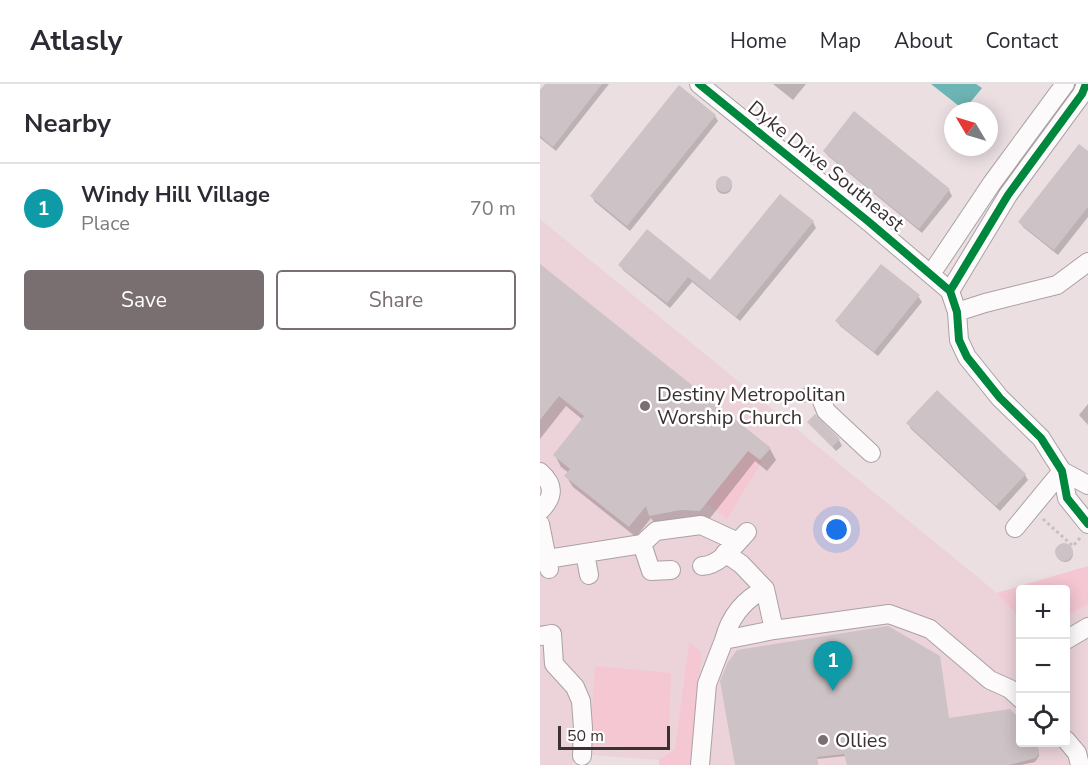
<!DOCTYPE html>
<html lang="en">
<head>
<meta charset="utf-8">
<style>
	body { margin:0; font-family:"Nunito Sans",sans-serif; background:#f2f2f3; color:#2b2b33 }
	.controls { position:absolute; right:18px; bottom:18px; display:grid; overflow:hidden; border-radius:6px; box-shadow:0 3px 15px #0003 }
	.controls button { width:54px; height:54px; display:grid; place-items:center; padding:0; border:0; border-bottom:2px solid #e1e1e2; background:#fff; color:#2b2b33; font:30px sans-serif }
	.compass { position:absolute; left:404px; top:18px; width:54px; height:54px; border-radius:50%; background:#fff; box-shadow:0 3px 15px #0003; rotate:308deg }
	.scale { position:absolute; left:18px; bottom:15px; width:112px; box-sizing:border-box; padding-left:6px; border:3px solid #3b3133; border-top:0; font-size:16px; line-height:21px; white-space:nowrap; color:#3b3133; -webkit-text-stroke:4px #fff; paint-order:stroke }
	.you { position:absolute; left:297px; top:446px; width:21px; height:21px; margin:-15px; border:4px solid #fff; border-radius:50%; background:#1a73e8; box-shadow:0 0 0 9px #1a73e833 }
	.badge { display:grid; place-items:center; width:39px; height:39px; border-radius:50%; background:#796e70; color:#fff; font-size:20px; font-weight:700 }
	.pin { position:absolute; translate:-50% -50px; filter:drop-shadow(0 2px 3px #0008) }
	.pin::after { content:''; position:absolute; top:32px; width:21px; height:18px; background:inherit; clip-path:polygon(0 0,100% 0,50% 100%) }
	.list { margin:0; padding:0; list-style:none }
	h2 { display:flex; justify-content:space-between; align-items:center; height:78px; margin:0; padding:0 24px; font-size:26px }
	h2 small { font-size:20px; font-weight:400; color:#7c7c81 }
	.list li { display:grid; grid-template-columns:39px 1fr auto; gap:18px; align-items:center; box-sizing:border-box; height:90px; padding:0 24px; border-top:2px solid #e1e1e2 }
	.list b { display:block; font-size:22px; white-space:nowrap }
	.list p { margin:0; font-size:20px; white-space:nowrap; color:#7c7c81 }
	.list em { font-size:20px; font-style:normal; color:#7c7c81 }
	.actions { display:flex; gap:12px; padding:18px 24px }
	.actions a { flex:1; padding:14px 0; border:2px solid #796e70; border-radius:6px; text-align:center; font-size:21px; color:#796e70 }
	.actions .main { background:#796e70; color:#fff }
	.icon { flex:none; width:33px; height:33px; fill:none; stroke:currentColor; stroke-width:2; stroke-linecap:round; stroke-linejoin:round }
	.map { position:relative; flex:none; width:548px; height:681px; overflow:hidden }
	header { display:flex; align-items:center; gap:36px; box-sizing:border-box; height:84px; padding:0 30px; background:#fff; border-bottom:2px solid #e1e1e2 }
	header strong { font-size:28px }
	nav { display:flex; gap:33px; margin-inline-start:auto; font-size:21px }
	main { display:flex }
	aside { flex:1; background:#fff }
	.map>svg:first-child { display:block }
	.built { fill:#ebd3d9 }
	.green { fill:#f4c7d2 }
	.water { fill:#6db4b4 }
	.shadow { fill:#0003 }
	.building { fill:#cdc2c5 }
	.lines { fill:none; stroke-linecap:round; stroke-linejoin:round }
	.minor-casing { stroke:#aaa1a3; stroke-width:20 }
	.path { stroke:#c5c1c2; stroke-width:3; stroke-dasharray:3 3; stroke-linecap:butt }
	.minor { stroke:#fcfafb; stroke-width:18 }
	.cycleway-casing { stroke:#fff; stroke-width:11 }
	.cycleway { stroke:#00873e; stroke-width:8 }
	.poi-dot { fill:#796e70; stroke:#fff; stroke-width:2 }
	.labels { text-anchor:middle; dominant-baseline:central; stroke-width:5; stroke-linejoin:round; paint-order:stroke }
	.street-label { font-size:20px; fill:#3b3133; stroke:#fff }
	.poi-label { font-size:20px; fill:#3b3133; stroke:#fff; text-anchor:start }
</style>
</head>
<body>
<header>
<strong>Atlasly</strong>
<nav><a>Home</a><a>Map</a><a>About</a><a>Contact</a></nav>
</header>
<main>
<aside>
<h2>Nearby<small></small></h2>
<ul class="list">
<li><span class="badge" style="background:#0f9aa8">1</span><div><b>Windy Hill Village</b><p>Place</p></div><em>70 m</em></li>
</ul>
<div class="actions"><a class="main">Save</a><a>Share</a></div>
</aside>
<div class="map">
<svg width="548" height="681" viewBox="0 0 548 681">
	<rect width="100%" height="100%" fill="#ebdfe2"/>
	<path class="built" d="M0 135 457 509 480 535 481 658H526V533L548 520V681H150L162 569 149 559 135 665 119 676 36 670 32 681H0Z"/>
	<path class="green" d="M208 367 222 377 187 435 166 419Z
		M548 482V520L526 533V506H481L480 535 457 509Z
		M149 558 162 569 150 681H119V676L135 665Z
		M55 582 131 589 128 665 50 661Z"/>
	<path class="water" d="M391 0H436L442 4 424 26Z"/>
	<path class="shadow" d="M7 0H69L16 67 0 54V8Z
		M233 0H266L253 16Z
		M315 30 409 106 412 112 382 149 288 72 284 67Z
		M175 32 178 37 90 147 55 118 52 113Z
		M539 62 548 69V133L518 171 483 143 480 138Z
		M176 102a8 8 0 1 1 16 0a8 8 0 1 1-16 0Z
		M273 138 276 144 200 237 152 198 130 224 83 186 80 181 107 147 171 198Z
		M0 184 230 365 236 376 227 387 215 377 167 438 117 443 111 434 96 453 33 403 26 392 29 389 21 383 15 371 43 336 26 322 0 355Z
		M378 212 382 218 338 272 300 242 297 237Z
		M268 306 271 317 263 319 259 307Z
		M548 320V341L539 331Z
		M269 338 299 356 302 362 296 367Z
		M368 339 485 391 488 396 460 427 371 345Z
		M517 470a8 8 0 1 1 16 0a8 8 0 1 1-16 0Z
		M469 626 481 637V658H497L499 672 495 678 481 681H309L306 672 277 675 278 681H196L409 635Z"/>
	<path class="building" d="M5 0H62L13 63 0 52V6Z
		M139 1 176 31 87 142 50 112Z
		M314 27 410 105 379 145 283 67Z
		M539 60 548 67V123L514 166 478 138Z
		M176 100a8 8 0 1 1 16 0a8 8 0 1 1-16 0Z
		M240 110 274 137 196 233 148 193 127 219 78 181 107 145 170 196Z
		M0 180 231 364 220 376 208 367 160 427 141 426 109 432 106 422 89 443 24 392 30 385 13 371 44 332 19 312 0 336Z
		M341 180 380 211 334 268 295 237Z
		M268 302 271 314 260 317 257 306Z
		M397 306 486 390 456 422 366 339Z
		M275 330 300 355 292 363 267 338Z
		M515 468a9 9 0 1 1 18 0a9 9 0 1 1-18 0Z
		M348 542 400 572 409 634 470 625 480 635V658H497L499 669 496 674 469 681H307L304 670 277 673 278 681H195L180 597 188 578 197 566Z"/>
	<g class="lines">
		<defs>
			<path id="minor" d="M159 0 329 138 410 207 417 228 419 256 427 273 460 314 501 354 522 387 527 414 548 440
				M391 190 452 99 525 0
				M410 207 468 111 542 10 546 0
				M417 228 445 219 517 201 548 178
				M282 317 286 327 331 369
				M522 387 548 401
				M0 388C15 401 14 413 0 427
				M0 440 9 485
				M475 444 522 387
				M102 460 111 487 131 486
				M45 469 49 491
				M185 469 201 480 225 505 234 546
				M0 476 102 460 116 447 161 441 198 458
				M162 482C179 482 196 460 207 448
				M225 505C203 516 190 533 184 556L234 546 349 530 390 545 450 596 470 605 481 615
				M0 552 12 550 14 580 35 603 41 617 43 644 42 672
				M526 556 548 543
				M526 656 537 669 540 681
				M160 681 167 600 184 556"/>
		</defs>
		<use href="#minor" class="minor-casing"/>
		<path class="path" d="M503 435 533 462 541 453"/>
		<use href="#minor" class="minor"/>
		<defs>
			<path id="cycleway" d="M159 0 329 138 410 207 417 228 419 256 427 273 460 314 501 354 522 387 527 414 548 440
				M410 207 468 111 542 10 546 0"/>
		</defs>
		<use href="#cycleway" class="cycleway-casing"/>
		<use href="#cycleway" class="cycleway"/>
	</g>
	<g class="poi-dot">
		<circle cx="105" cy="322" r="6"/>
		<circle cx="283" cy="656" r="6"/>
	</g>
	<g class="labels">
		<g class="street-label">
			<text transform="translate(286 82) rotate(39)">Dyke Drive Southeast</text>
		</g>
		<g class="poi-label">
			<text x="117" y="310">Destiny Metropolitan<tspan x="117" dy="23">Worship Church</tspan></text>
			<text x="295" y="656">Ollies</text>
		</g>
	</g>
</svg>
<div class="controls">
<button>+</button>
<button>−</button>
<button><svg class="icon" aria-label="locate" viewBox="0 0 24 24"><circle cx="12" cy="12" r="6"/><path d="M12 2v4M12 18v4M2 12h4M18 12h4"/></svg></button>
</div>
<svg class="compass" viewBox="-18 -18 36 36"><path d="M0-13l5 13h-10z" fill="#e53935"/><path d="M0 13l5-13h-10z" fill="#7c7c81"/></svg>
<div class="scale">50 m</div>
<div class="you"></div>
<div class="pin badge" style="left:293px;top:607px;background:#0f9aa8">1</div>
</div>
</main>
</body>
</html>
